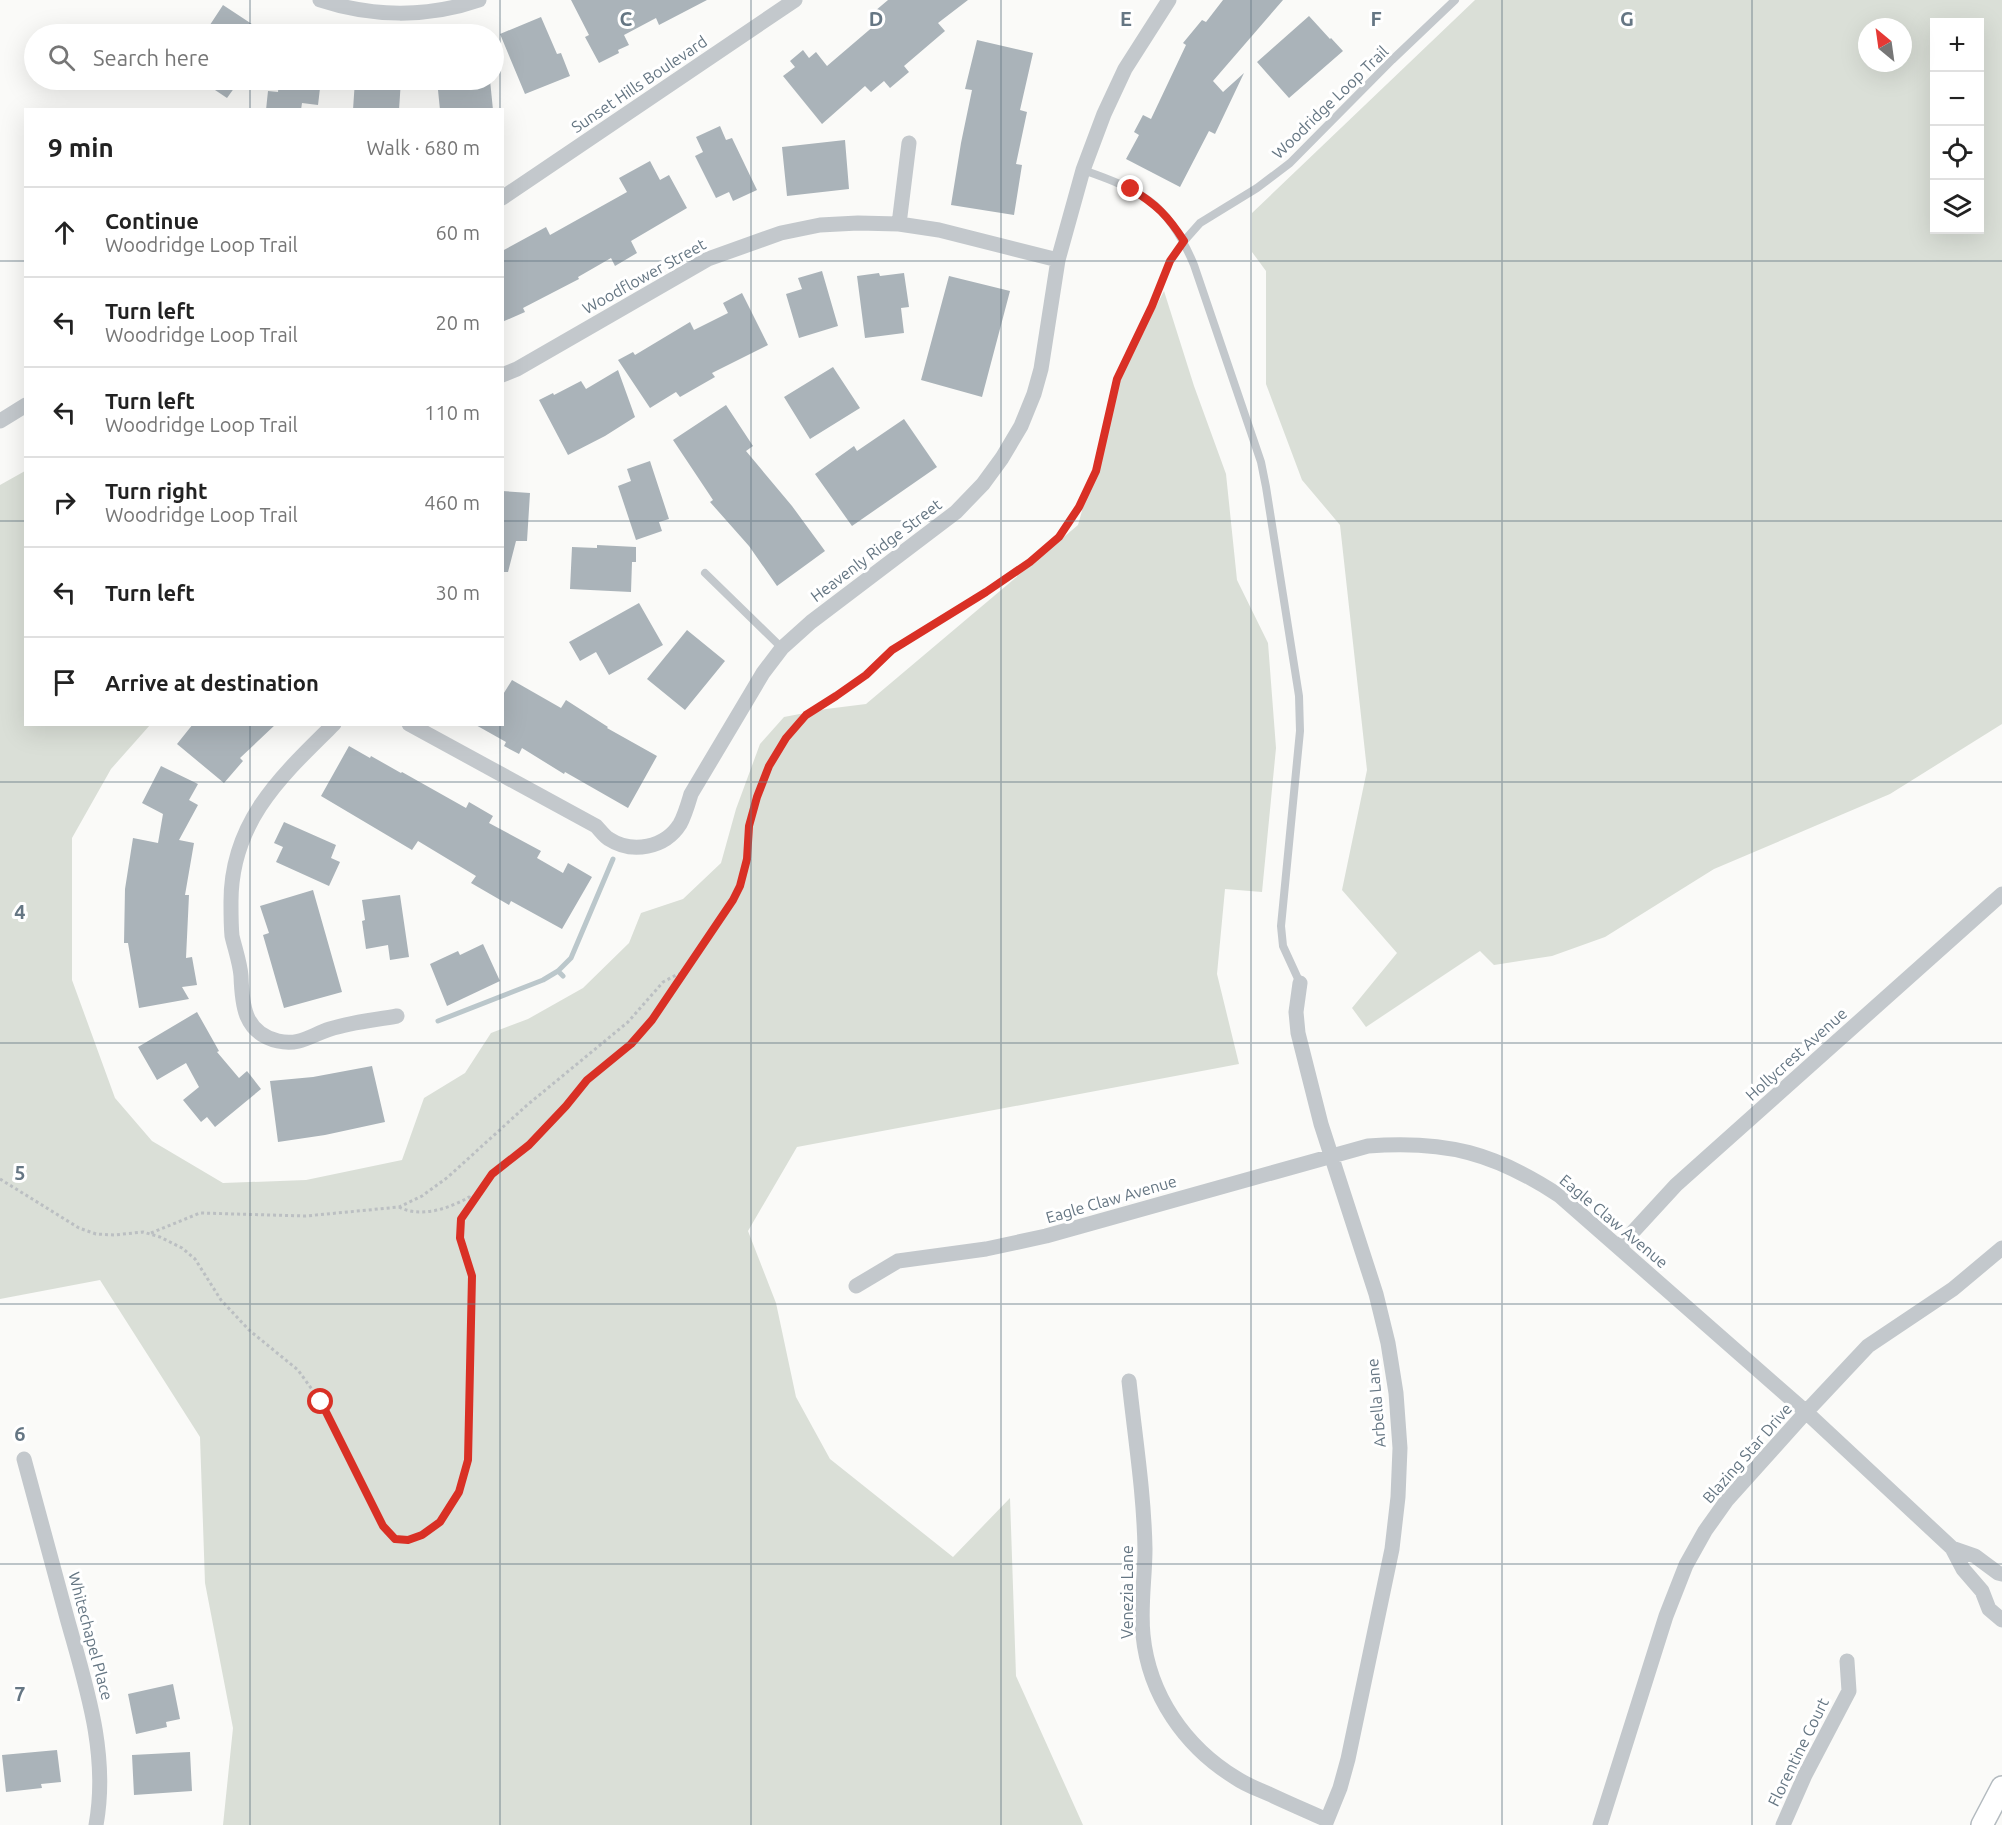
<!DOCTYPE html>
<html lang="en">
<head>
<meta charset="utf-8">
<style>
	body { margin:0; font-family:Ubuntu,sans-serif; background:#f6f6f6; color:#222 }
	.controls { position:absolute; right:18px; top:18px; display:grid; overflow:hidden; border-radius:0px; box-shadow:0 6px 24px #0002 }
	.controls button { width:54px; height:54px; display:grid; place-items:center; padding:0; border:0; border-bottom:2px solid #e0e0e0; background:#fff; color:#222; font:30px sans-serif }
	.compass { position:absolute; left:1858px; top:18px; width:54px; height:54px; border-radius:50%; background:#fff; box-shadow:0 6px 24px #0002; rotate:331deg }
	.stop { position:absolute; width:18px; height:18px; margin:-14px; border:4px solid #d93025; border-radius:50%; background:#fff }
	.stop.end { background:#d93025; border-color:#fff; box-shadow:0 2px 6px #0008 }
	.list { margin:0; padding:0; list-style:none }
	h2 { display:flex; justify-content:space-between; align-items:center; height:78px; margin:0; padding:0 24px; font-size:26px }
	h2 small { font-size:20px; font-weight:400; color:#767676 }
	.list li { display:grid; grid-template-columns:39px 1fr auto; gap:18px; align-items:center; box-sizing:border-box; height:90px; padding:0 24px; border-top:2px solid #e0e0e0 }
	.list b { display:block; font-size:22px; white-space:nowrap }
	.list p { margin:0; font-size:20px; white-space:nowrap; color:#767676 }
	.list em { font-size:20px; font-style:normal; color:#767676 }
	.icon { flex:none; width:33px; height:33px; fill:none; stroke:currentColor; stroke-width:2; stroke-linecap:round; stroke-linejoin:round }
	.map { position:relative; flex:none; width:2002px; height:1825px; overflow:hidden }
	.search { position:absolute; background:#fff; box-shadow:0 6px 24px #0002; left:24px; top:24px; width:480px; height:66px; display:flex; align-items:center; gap:15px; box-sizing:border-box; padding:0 21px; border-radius:33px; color:#767676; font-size:22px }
	.panel { position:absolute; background:#fff; box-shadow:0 6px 24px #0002; left:24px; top:108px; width:480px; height:618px; border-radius:0px }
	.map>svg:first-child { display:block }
	.green { fill:#dadfd7; fill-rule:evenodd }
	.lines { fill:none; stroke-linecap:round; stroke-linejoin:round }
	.stream { stroke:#bbc7cb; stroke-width:5 }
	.building { fill:#aab3b9 }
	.secondary-casing { stroke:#b3babf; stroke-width:24 }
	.path { stroke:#bbbfc2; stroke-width:3; stroke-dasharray:3 3; stroke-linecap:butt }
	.lane { stroke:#c3c8cc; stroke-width:8 }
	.street { stroke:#c3c8cc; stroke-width:15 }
	.secondary { stroke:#fff; stroke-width:21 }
	.route { stroke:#d93025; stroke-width:8 }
	.grid { fill:none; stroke:#657683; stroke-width:1.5; stroke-opacity:0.55 }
	.labels { text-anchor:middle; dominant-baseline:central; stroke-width:6; stroke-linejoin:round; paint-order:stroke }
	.street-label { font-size:16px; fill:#657683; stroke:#fff }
	.grid-label { font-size:20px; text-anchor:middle; font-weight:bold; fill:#657683; stroke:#fff; stroke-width:6; stroke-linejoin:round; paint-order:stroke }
</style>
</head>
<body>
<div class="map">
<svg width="2002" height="1825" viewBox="0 0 2002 1825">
	<rect width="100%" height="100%" fill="#fafaf8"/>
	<path class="green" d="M1475 0H2002V724L1890 794 1714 869 1605 937 1552 956 1494 965 1480 951 1366 1027 1352 1008 1397 953 1342 890 1367 770 1340 525 1302 480 1266 384V271L1252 252V213ZM1934 22H1980V230H1934ZM1867 27H1903V63H1867Z
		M1164 291 1194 386 1226 474 1237 580 1268 643 1276 748 1262 892 1225 889 1217 974 1239 1064 797 1147 748 1231 776 1303 796 1397 830 1459 953 1557 1010 1498 1016 1676 1083 1825H223L233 1728 205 1583 200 1437 100 1280 0 1299V485L25 471 26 724 150 725 111 769 72 838V980L115 1098 152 1141 223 1183 306 1180 402 1160 424 1098 465 1073 491 1033 528 1019 583 988 629 943 641 913 683 899 721 863 736 809 760 744 784 717 826 709 866 704 1078 525 1120 376Z"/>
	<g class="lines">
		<path class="stream" d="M563 976 558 971 571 958 613 859
			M438 1021 543 980 558 971"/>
	</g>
	<path class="building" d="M571 0H707L659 25 656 18 624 35 629 45 618 50 619 53 599 63 585 37 589 35Z
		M888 0H968L938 23 945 31 904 66 909 72 890 88 884 81 871 92 865 86 822 124 783 76 795 67 790 61 803 50 809 58 816 52 827 66 882 19 875 11Z
		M1223 0H1283L1213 81 1223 92 1244 73 1215 134 1209 131 1180 187 1126 159 1139 135 1134 132 1143 115 1151 119 1186 45 1183 43 1202 20 1206 22Z
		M223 5 267 34H204Z
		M1309 16 1330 39 1331 38 1343 51 1289 98 1257 62Z
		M541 17 557 54 561 53 570 76 525 94 500 34Z
		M977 40 1033 53 1020 110 1027 112 1016 164 1022 165 1014 215 951 205 961 143 972 90 965 89Z
		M200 80H240L227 98Z
		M279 80H321L318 105 302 103 301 110H266L268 91 278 92Z
		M355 80H401L399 110H353Z
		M437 80H490L493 110H440Z
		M720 126 726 140 732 138 757 190 733 201 729 192 716 198 695 156 703 152 696 137Z
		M845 140 849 189 787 196 782 147Z
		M650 161 660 180 669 175 687 208 631 241 637 253 615 266 611 258 578 277 579 279 523 308 525 312 502 322V251L546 227 550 235 627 192 619 178Z
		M822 271 838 326 799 338 786 294 802 289 798 278Z
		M879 273 880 276 904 273 909 307 901 308 904 333 865 338 857 276Z
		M949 276 1010 291 982 397 921 380Z
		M742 293 768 345 712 373 715 377 680 397 676 392 650 408 618 360 633 352 635 355 690 322 694 330 728 313 723 303Z
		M833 367 860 408 810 439 784 397Z
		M618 370 635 417 605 436 568 455 539 400 553 393 554 395 581 381 586 389Z
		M726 405 753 446 746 451 792 506 825 551 777 586 749 546 710 502 713 500 673 440Z
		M904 419 937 467 852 526 815 474 854 446 857 451Z
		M650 461 669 519 659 522 662 531 636 540 618 486 631 481 627 469Z
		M502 491 530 493 527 541H516L508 572H502Z
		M597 545 636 547V562H632L631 592 570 589 572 547 597 548Z
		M639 603 663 645 609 675 596 652 580 661 569 642Z
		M687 630 725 661 685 710 647 679Z
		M512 680 561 708 566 700 608 727 607 728 657 756 628 808 565 772 564 774 522 748 519 754 504 746 506 742 474 724H502V696Z
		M193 724H276L240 758 243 761 224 783 177 744Z
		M349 746 370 758 371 756 401 773 402 772 466 808 469 802 493 816 489 823 541 851 537 858 563 873 568 863 592 877 562 929 511 901 509 905 471 883 476 876 418 841 412 850 321 796Z
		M161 766 198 784 189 800 198 805 179 840 194 843 185 895H189L186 958 192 957 197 985 182 987 189 999 139 1008 128 943H124L125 889 133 838 158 843 163 814 142 803Z
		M284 822 336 845 331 858 340 862 329 886 276 862 283 847 274 843Z
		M313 890 342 992 284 1008 263 935 269 933 260 906Z
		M400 895 409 957 390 960 388 945 366 949 362 921 365 920 362 900Z
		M483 944 500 981 447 1006 430 964 458 951 460 955Z
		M197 1012 219 1051 217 1052 239 1078 247 1071 261 1089 215 1127 207 1117 201 1122 183 1100 199 1087 186 1063 157 1080 138 1047Z
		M372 1066 385 1122 325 1135 278 1142 270 1081 313 1077Z
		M173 1684 180 1719 166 1722 167 1727 136 1734 128 1694Z
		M57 1750 61 1782 41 1784 42 1788 6 1792 2 1755Z
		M190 1752 192 1791 134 1795 132 1755Z"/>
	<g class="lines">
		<defs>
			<path id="secondary" d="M1982 1825 2002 1787"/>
		</defs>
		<use href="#secondary" class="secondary-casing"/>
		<path class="path" d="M0 1179 79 1228 96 1234 114 1235 143 1232 160 1237 182 1248 195 1259 221 1300 249 1330 298 1370 321 1402 383 1526 395 1539 408 1540 422 1535 440 1522 459 1492 468 1460 472 1276 460 1238 461 1219 492 1174 529 1145 566 1106 587 1080 631 1044 652 1019 733 900 740 886 747 859 749 826 757 797 769 766 785 738 806 715 836 696 866 675 892 650 986 593 1030 562 1059 537 1079 507 1096 471 1117 379 1152 306 1170 261 1175 253
			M399 1207C420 1218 449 1209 469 1197L473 1199
			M151 1233 200 1213 306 1216 399 1207 422 1196 448 1177 526 1106 628 1022 663 982 678 974 682 975"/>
		<path class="lane" d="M1083 170C1144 191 1169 205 1194 265L1261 462 1266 487 1299 696 1300 731 1281 926 1283 946 1300 983
			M1184 241 1200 223 1257 188 1290 163 1392 60 1455 0
			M705 573 782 648"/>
		<path class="street" d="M320 0C371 17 428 18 479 0
			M502 198 795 0
			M899 224 909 143
			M502 375 517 369 708 259 781 233 820 225 858 223 899 224 939 230 1058 260
			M0 421 26 405
			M334 724C280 777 230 823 231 904 231 915 231 926 232 936 235 949 240 963 241 976 242 1005 244 1033 278 1041 300 1046 311 1035 330 1029 351 1022 375 1020 397 1016
			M409 724 596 826C600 830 604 836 609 839 632 854 665 848 680 824 685 815 688 804 691 794L763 673 782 648 811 622 956 512 983 484 1002 458 1021 426 1034 394 1041 369 1058 260 1083 170 1104 114 1125 69 1169 0
			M1300 983 1296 1012 1298 1033 1321 1124 1376 1294 1388 1343 1396 1393 1400 1448 1398 1497 1392 1549 1348 1759 1340 1788 1325 1825
			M1619 1247 1676 1185 2002 894
			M856 1286 898 1261 986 1249 1046 1236 1368 1146C1446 1140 1495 1153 1560 1196L1806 1412 1952 1548 1963 1569 1982 1591 1989 1609 2002 1620
			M1129 1381C1135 1437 1144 1493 1145 1549 1145 1577 1140 1606 1143 1635 1149 1695 1185 1747 1236 1778 1246 1785 1258 1789 1269 1794 1288 1803 1307 1811 1327 1820
			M24 1459C38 1512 53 1565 67 1618 86 1686 109 1754 96 1825
			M1952 1548 1975 1556 1998 1573 2002 1574
			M1600 1825 1666 1616 1686 1565 1705 1531 1727 1500 1806 1412 1868 1346 1953 1289 2002 1248
			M1783 1825 1805 1775 1849 1691 1847 1661"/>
		<use href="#secondary" class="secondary"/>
	</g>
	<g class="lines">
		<path class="route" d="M321 1402 383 1526 395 1539 408 1540 422 1535 440 1522 459 1492 468 1460 472 1276 460 1238 461 1219 492 1174 529 1145 566 1106 587 1080 631 1044 652 1020 733 900 740 886 747 859 749 826 757 797 769 766 786 738 806 715 836 696 866 675 892 650 986 592 1030 562 1059 537 1079 507 1096 471 1117 379 1152 306 1170 261 1184 241C1168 216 1156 204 1131 189"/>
	</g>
	<path class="grid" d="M250 0V34M500 0V110M751 0V1825M1001 0V1825M1251 0V1825M1502 0V1825M1752 0V1825M250 80V110M0 261H26M502 261H2002M0 521H26M502 521H2002M250 724V1825M500 724V1825M0 782H2002M0 1043H2002M0 1304H2002M0 1564H2002"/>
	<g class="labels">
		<g class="street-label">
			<text transform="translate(639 84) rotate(-34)">Sunset Hills Boulevard</text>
			<text transform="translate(1330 102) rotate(-44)">Woodridge Loop Trail</text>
			<text transform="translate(644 276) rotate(-29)">Woodflower Street</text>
			<text transform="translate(876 550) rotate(-37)">Heavenly Ridge Street</text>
			<text transform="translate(1796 1054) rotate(-42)">Hollycrest Avenue</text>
			<text transform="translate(1111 1199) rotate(-16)">Eagle Claw Avenue</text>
			<text transform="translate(1614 1221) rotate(40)">Eagle Claw Avenue</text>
			<text transform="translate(1376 1403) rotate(-95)">Arbella Lane</text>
			<text transform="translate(1747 1453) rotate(-49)">Blazing Star Drive</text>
			<text transform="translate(1127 1592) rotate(-90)">Venezia Lane</text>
			<text transform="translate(91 1636) rotate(75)">Whitechapel Place</text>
			<text transform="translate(1798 1752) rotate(-64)">Florentine Court</text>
		</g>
	</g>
	<g class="grid-label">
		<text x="626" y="26">C</text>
		<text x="876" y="26">D</text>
		<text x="1126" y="26">E</text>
		<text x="1376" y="26">F</text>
		<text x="1627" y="26">G</text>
		<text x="20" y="919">4</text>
		<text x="20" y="1180">5</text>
		<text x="20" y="1441">6</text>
		<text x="20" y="1701">7</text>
	</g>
</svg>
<div class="controls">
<button>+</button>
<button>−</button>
<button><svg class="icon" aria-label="locate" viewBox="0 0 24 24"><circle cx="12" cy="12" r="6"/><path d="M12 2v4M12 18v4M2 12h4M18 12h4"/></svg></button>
<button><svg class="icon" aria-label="layers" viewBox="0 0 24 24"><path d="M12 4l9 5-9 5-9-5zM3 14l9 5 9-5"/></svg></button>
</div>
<svg class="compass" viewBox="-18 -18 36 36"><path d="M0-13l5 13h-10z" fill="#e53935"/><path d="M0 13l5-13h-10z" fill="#767676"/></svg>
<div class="stop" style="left:321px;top:1402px"></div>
<div class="stop end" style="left:1131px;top:189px"></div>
<div class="search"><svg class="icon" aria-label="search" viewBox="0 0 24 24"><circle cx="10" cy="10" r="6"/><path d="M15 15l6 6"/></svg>Search here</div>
<section class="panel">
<h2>9 min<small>Walk · 680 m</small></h2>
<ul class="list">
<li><svg class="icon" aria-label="ahead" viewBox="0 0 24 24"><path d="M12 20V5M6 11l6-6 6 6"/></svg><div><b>Continue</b><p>Woodridge Loop Trail</p></div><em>60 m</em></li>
<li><svg class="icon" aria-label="left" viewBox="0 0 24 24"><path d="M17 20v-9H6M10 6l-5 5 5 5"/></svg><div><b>Turn left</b><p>Woodridge Loop Trail</p></div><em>20 m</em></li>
<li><svg class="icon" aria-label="left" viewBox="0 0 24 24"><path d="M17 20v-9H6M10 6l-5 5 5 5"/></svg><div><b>Turn left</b><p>Woodridge Loop Trail</p></div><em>110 m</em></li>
<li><svg class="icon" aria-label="right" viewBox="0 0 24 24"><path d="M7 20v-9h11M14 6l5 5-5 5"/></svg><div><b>Turn right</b><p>Woodridge Loop Trail</p></div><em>460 m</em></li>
<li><svg class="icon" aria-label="left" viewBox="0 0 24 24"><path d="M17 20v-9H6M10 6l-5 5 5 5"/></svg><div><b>Turn left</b></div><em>30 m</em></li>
<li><svg class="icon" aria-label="arrive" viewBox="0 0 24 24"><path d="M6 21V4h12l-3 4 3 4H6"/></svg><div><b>Arrive at destination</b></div></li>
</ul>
</section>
</div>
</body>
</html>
